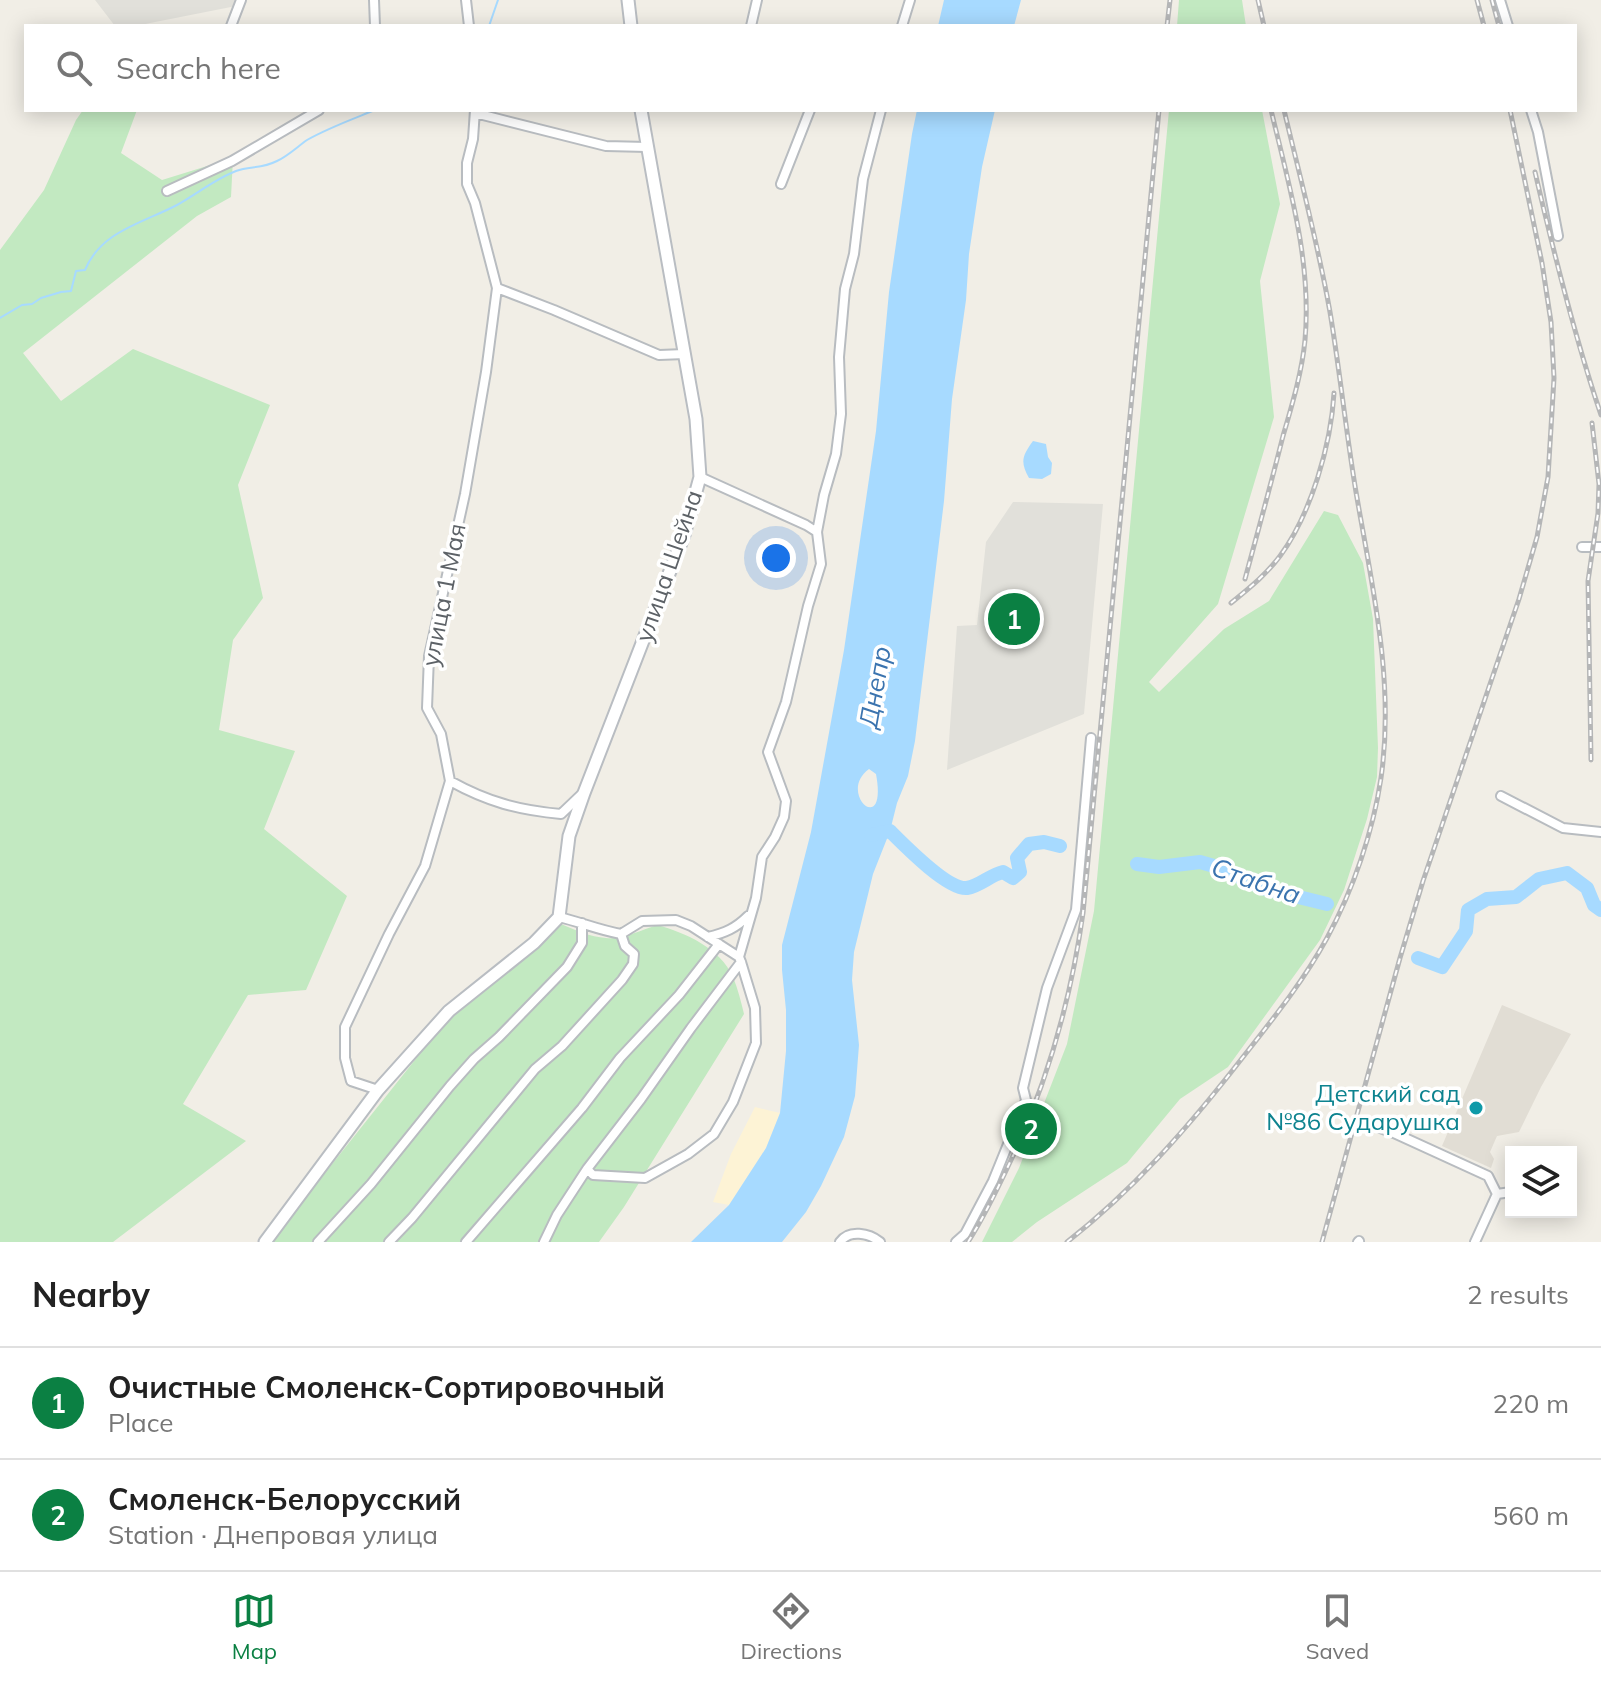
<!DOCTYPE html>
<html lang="en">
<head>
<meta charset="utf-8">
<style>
  body { margin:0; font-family:Mulish,sans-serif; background:#f2f2f2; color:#222 }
  .controls { position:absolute; right:24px; bottom:24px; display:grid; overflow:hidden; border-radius:0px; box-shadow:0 4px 20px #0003 }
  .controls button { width:72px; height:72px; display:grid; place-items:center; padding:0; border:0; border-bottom:2px solid #e0e0e0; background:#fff; color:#222; font:40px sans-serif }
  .you { position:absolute; left:776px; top:558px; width:28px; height:28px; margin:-20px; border:6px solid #fff; border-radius:50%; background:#1a73e8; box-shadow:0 0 0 12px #1a73e833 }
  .badge { display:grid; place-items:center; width:52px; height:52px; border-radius:50%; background:#0b8043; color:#fff; font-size:26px; font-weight:700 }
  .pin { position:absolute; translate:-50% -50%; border:4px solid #fff; box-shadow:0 2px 8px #0006 }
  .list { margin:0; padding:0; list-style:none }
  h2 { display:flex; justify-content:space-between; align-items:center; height:104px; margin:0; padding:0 32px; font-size:34px }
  h2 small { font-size:26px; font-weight:400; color:#767676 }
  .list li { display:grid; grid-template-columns:52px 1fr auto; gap:24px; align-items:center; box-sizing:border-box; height:112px; padding:0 32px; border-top:2px solid #e0e0e0 }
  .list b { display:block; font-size:30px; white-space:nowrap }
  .list p { margin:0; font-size:26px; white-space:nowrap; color:#767676 }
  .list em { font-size:26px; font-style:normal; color:#767676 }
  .icon { flex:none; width:44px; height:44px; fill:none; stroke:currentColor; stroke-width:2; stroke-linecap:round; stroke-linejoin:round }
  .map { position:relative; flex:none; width:1601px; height:1242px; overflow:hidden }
  .search { position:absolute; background:#fff; box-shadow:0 4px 20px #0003; left:24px; right:24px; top:24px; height:88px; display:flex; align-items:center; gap:20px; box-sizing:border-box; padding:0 28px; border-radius:0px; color:#767676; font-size:30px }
  .sheet { height:328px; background:#fff }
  nav { display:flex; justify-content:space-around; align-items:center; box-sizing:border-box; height:112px; border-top:2px solid #e0e0e0; background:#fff; font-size:22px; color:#767676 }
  nav a { display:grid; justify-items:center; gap:4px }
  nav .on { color:#0b8043 }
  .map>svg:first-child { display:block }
</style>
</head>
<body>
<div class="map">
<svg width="1601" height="1242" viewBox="0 0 1601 1242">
  <rect width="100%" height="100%" fill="#f1eee6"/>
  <path fill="#e1e0da" d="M95 0H243L241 5 135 26H115Z
    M1013 502 1103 504 1084 714 947 770 957 626 977 625 986 542Z"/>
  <path fill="#e1ddd4" d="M1502 1005 1571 1034 1541 1087 1519 1132 1497 1136 1490 1152 1494 1159 1491 1168 1442 1146Z"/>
  <path fill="#c2e9c1" d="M1179 0H1242L1246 26H1177Z
    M83 110H137L121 153 162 180 233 158 231 197 197 216 23 353 61 401 133 349 270 405 238 485 263 598 233 640 219 730 295 751 264 829 347 896 306 990 248 995 183 1104 246 1141 113 1242H0V250L44 190 76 120Z
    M1169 110H1262L1280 204 1260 281 1274 417 1218 604 1149 682 1159 692 1224 629 1269 601 1324 511 1338 515 1363 563 1373 619 1378 748 1377 777 1367 819 1344 890 1320 940 1228 1067 1180 1099 1127 1163 1037 1222 1012 1242H982L1019 1168 1067 1044 1094 911Z
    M561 924C575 930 590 937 606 938 622 940 641 930 657 925 686 933 720 948 733 977 738 989 741 1002 744 1014L624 1207 599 1242H270L438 1031 466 1002 536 949Z"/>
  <path fill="#fdf3d5" d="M755 1107 780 1113 766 1148 729 1205 713 1202 731 1154Z"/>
  <path fill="#a7daff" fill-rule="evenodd" d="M944 0H1021L1014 26H938Z
    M917 110H995L982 167 969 254 966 300 952 399 944 501 915 741 908 776 897 803 890 831 873 874 854 952 852 980 859 1045 855 1096 844 1137 821 1186 806 1212 782 1242H691L729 1205 766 1148 780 1113 786 1051V1010L782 970V945L811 832 844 650 876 431 889 292 912 134ZM869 769 876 774C888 839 836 793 869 769Z
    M1033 441 1046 444 1048 457 1052 463 1051 474 1042 479 1029 478C1020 462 1022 456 1033 441Z"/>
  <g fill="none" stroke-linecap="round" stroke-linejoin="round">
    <path stroke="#a7daff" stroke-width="2" d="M489 26 498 0
      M0 318 22 305 32 304 41 298 61 292 71 291 76 271 85 270C101 231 143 223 177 205 197 194 215 179 236 171 250 166 261 169 277 161 288 156 297 147 307 140 328 128 353 119 375 110"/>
    <path stroke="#a7daff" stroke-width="14" d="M871 835 890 831C904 845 948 890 967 888 980 886 990 875 1003 872L1013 878 1020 872 1017 858 1029 844 1044 842 1060 846
      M1137 864 1159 867 1200 862 1221 868 1262 888 1327 904
      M1418 958 1442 967 1466 931 1468 910 1487 899 1516 897 1539 879 1567 873 1587 888 1594 905 1601 910"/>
    <defs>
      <path id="street" d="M374 0 375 26
        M466 0 469 26
        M1500 0 1508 26
        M231 26 241 0
        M751 26 757 0
        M902 26 910 0
        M1531 110 1538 132 1558 236
        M475 113 606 146 647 147
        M781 184 810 110
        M167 191 232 161 319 110
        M497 288 554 310 659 355 685 354
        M700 477 806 525 817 532
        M1582 547H1601
        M450 781C488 802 518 810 561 814L583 793
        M1501 796 1563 828 1601 832
        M559 917C580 922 599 930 621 934L642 921 676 920 691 926 739 957 741 962 755 1008 756 1043 733 1102 714 1134 688 1154 645 1178 593 1175 587 1169 641 1099 691 1028 741 962
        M708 937C725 933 736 928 748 916
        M739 957 756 898 762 857 775 837 784 817 786 801 768 752 786 702 808 606 821 564 817 532 824 495 836 454 841 414 839 357 845 289 854 254 863 179 881 110
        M378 1090 351 1081 345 1058V1027L389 934 425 866 450 781 441 734 427 708 429 656 465 494 486 372 497 288 475 203 467 184V163L473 139 475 110
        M1367 1123 1394 1133 1488 1176 1497 1194
        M1497 1194 1511 1192
        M318 1242 371 1184 450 1086 474 1059 499 1037 567 967 582 943V923
        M389 1242 412 1218 535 1069 562 1046 622 980 633 964 634 954 625 946 621 934
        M466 1242 582 1108 620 1058 679 995 719 944
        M544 1242 557 1215 587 1169
        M840 1242C849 1229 869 1233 880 1242
        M956 1242 965 1234 993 1181 1026 1100 1023 1088 1047 988 1076 910 1091 738
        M1358 1242 1359 1241
        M1475 1242 1497 1194"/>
      <path id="secondary" d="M628 0 631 26
        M265 1242 378 1090 449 1011 534 943 559 917 569 836 584 793 684 535 700 477 696 419 641 110"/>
    </defs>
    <use href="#street" stroke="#b8bcc0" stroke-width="12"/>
    <use href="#secondary" stroke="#b9bdc2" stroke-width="15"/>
    <use href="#street" stroke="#fff" stroke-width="8"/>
    <use href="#secondary" stroke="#fff" stroke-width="11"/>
    <defs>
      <path id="rail" d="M1258 0 1264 26
        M1477 0 1484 26
        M1492 0 1499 26
        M1167 26 1170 0
        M1535 172C1554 254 1574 335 1601 415
        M1245 579C1258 531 1271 484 1283 436 1292 405 1302 372 1305 340 1312 262 1289 185 1271 110
        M1231 603C1248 589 1266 575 1280 556 1311 514 1331 445 1334 393
        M1591 760 1588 581 1598 513 1599 484 1592 423
        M968 1242C984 1217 998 1188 1011 1160 1048 1081 1071 999 1083 913L1159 110
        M1067 1242C1132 1191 1185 1131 1236 1066 1268 1025 1302 984 1327 938 1353 890 1373 832 1381 778 1395 682 1372 586 1356 492 1346 432 1340 372 1330 312 1318 244 1300 177 1284 110
        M1322 1242 1400 958 1423 881 1519 599 1537 537 1548 477 1554 378 1551 322 1542 263 1510 110"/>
    </defs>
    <use href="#rail" stroke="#b5b6b7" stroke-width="5"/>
    <use href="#rail" stroke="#fff" stroke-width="2" stroke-dasharray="6" stroke-linecap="butt"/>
  </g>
  <circle fill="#0f9aa8" stroke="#fff" stroke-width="3" cx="1476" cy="1108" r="8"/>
  <g text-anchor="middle" stroke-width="7" stroke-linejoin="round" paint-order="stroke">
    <g font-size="24" fill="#5d6267" stroke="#fff">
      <text transform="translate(669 566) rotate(-71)" y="8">улица Шейна</text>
      <text transform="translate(444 595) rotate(-79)" y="8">улица 1 Мая</text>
    </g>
    <g font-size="24" fill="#0d838f" stroke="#fff" text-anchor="end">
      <text x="1460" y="1102">Детский сад<tspan x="1460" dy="28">№86 Сударушка</tspan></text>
    </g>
    <g font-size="26" font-style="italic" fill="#3b74af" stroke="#fff">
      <text transform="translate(875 687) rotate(-80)" y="9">Днепр</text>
      <text transform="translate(1256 881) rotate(19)" y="9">Стабна</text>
    </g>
  </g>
</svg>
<div class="controls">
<button><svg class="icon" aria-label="layers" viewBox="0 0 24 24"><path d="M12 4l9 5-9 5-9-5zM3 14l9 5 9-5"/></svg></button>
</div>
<div class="you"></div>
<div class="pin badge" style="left:1014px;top:619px">1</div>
<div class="pin badge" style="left:1031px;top:1129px">2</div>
<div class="search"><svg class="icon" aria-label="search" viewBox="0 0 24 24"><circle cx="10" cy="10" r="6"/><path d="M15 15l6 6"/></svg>Search here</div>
</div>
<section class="sheet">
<h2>Nearby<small>2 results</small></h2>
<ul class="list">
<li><span class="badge">1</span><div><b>Очистные Смоленск-Сортировочный</b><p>Place</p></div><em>220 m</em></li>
<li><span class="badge">2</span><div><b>Смоленск-Белорусский</b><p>Station · Днепровая улица</p></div><em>560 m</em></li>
</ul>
</section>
<nav>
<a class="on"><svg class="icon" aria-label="map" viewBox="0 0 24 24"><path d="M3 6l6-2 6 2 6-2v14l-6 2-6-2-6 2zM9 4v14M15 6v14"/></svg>Map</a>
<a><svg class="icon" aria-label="directions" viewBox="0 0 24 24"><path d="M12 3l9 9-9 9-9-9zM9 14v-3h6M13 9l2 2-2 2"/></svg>Directions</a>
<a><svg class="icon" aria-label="saved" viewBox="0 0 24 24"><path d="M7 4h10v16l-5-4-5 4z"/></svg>Saved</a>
</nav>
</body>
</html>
